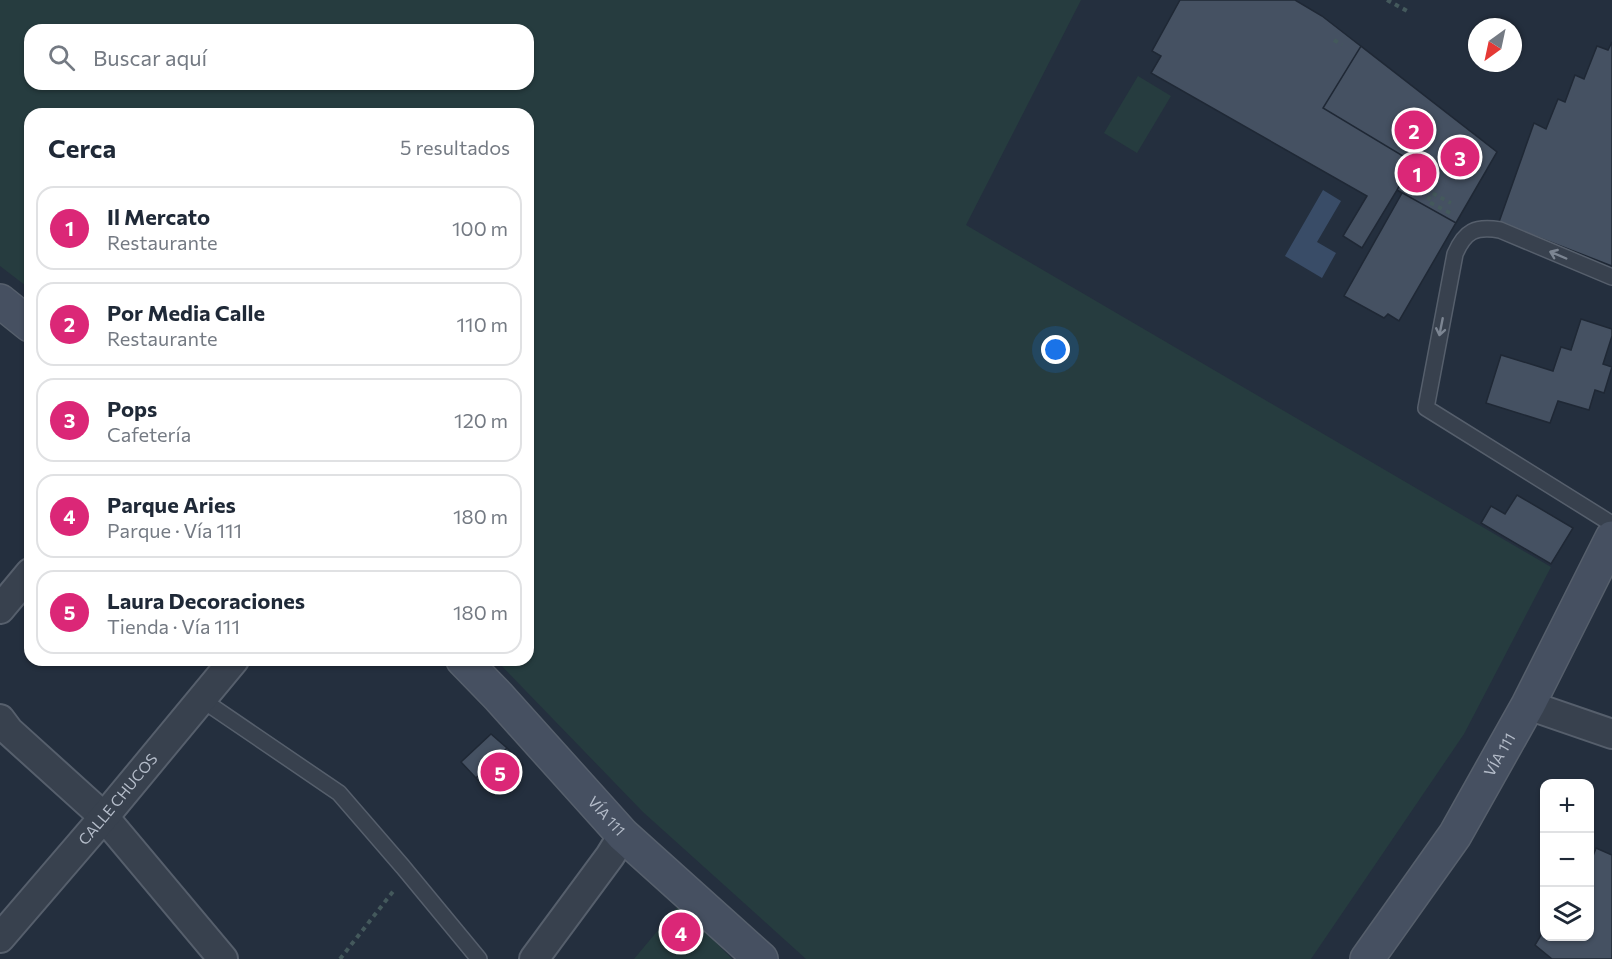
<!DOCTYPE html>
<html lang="es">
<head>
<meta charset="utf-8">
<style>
  body { margin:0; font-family:Commissioner,sans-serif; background:#f6f6f7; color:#1f2937 }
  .controls { position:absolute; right:18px; bottom:18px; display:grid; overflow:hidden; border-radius:12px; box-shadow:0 2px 4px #0004 }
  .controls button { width:54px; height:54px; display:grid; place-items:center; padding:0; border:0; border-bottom:2px solid #e0e1e3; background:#fff; color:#1f2937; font:30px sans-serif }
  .compass { position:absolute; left:1468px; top:18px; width:54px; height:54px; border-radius:50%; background:#fff; box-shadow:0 2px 4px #0004; rotate:213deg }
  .you { position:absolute; left:1056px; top:350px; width:21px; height:21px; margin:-15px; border:4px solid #fff; border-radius:50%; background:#1a73e8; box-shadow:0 0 0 9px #1a73e833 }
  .badge { display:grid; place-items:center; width:39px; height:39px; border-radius:50%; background:#db2777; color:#fff; font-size:20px; font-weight:700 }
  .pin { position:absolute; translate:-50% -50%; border:3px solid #fff; box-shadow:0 2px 6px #0006 }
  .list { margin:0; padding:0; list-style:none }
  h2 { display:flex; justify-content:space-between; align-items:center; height:78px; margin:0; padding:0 24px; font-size:26px }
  h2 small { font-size:20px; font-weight:400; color:#747a83 }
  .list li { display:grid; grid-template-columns:39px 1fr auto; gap:18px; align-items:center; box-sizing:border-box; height:84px; margin:0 12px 12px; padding:0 12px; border:2px solid #e0e1e3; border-radius:18px }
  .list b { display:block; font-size:22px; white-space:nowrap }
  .list p { margin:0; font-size:20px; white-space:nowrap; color:#747a83 }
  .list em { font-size:20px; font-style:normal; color:#747a83 }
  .icon { flex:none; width:33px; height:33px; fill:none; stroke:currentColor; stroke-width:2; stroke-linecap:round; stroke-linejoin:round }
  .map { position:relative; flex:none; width:1612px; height:959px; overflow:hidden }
  .search { position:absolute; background:#fff; box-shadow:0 2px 4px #0004; left:24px; top:24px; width:510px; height:66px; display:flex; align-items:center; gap:15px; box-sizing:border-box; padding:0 21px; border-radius:18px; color:#747a83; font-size:22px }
  .panel { position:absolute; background:#fff; box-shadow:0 2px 4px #0004; left:24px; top:108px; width:510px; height:558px; border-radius:18px }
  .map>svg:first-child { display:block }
</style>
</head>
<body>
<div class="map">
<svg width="1612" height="959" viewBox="0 0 1612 959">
  <rect width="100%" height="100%" fill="#242f3e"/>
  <path fill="#263c3f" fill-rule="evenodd" d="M0 0H1081L966 225 1551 567 1464 734 1311 959H806L643 812 496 660H528V114H30V289L0 266ZM30 30H528V84H30Z
    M1138 76 1171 96 1137 153 1104 133Z
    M679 905 732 959H634Z"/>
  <path fill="#394c67" d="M1323 190 1341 201 1317 242 1336 253 1322 278 1285 256Z"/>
  <path fill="#455162" stroke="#1f2835" stroke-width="1.5" d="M1180 0H1295L1322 16 1497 152 1399 321 1388 314 1384 318 1344 296 1402 193 1397 190 1362 248 1343 236 1367 196 1151 73 1161 56 1152 51Z
    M1612 42V266L1499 222 1534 123 1546 129 1558 99 1565 102 1575 75 1584 79 1597 46 1608 50Z
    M1361 46 1497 152 1456 223 1397 190 1413 162 1323 108Z
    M1581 319 1612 329V336L1603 364 1612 367 1604 393 1595 390 1589 410 1558 401 1550 423 1486 403 1501 355 1553 371 1561 347 1571 350Z
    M1517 495 1573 528 1551 564 1481 523 1491 506 1505 514Z
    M491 734 507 748 476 778 461 762Z
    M507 748 523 765 493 795 476 778Z
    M1596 848 1612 855V959H1552L1535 945 1544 930V936H1590V864Z"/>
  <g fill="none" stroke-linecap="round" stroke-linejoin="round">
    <defs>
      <path id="lane" d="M1612 277 1500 230C1475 226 1465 231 1455 254L1426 408 1612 524
        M201 699 339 793 403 867 479 959"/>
      <g id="street">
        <path d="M0 609 30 573"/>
        <path d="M1528 705 1612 734"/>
        <path d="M0 719 9 731 104 817 223 959"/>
        <path id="s1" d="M0 938 104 817 234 660"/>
        <path d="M534 959 610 856 623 835"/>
      </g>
      <g id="secondary">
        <path d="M0 301 30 325"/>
        <path id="s2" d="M463 660 498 696 623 835 761 959"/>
        <path id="s3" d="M1367 959 1455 835 1528 705 1612 538"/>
      </g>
    </defs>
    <use href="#lane" stroke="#565f6c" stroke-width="18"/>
    <use href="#street" stroke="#565f6c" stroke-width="32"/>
    <use href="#secondary" stroke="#565f6c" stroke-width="36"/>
    <path stroke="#44595c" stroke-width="4" stroke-dasharray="4.5 4.5" stroke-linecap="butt" d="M1387 0 1409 12
      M1334 40 1342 45
      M482 114V113
      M1450 213 1427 201 1432 193 1451 203
      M340 959 395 889"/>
    <use href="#lane" stroke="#38414e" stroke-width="15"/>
    <use href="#street" stroke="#38414e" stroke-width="28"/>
    <use href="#secondary" stroke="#465061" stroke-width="33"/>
  </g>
  <defs><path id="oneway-shaft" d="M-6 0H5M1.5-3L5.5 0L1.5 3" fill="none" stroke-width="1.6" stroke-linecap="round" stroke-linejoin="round" transform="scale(1.5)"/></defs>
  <g stroke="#7c8592">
    <use href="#oneway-shaft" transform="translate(1558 255) rotate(-157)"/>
    <use href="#oneway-shaft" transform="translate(1441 327) rotate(101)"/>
  </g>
  <g text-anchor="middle" stroke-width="4.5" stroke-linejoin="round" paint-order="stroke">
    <g font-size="15" fill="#b4bcc9" stroke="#1d2633">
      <text dy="5" stroke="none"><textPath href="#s3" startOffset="244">VÍA 111</textPath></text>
      <text dy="5" stroke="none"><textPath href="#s1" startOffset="182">CALLE CHUCOS</textPath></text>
      <text dy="5" stroke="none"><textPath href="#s2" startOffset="212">VÍA 111</textPath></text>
    </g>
  </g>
</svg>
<div class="controls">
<button>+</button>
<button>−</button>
<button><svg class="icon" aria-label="layers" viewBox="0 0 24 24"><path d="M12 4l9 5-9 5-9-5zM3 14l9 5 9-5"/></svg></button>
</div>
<svg class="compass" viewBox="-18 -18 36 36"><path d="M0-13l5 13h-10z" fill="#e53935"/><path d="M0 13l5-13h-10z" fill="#747a83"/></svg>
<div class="you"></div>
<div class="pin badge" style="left:1417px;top:173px">1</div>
<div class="pin badge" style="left:1414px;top:130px">2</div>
<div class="pin badge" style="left:1460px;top:157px">3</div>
<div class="pin badge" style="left:681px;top:932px">4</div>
<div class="pin badge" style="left:500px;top:772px">5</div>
<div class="search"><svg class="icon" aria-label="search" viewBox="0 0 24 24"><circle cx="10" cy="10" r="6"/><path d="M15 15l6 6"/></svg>Buscar aquí</div>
<section class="panel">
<h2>Cerca<small>5 resultados</small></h2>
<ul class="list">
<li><span class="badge">1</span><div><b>Il Mercato</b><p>Restaurante</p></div><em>100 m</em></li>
<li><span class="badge">2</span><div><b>Por Media Calle</b><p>Restaurante</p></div><em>110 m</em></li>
<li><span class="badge">3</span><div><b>Pops</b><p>Cafetería</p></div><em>120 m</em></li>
<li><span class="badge">4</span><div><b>Parque Aries</b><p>Parque · Vía 111</p></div><em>180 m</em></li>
<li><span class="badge">5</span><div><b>Laura Decoraciones</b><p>Tienda · Vía 111</p></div><em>180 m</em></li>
</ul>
</section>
</div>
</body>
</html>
